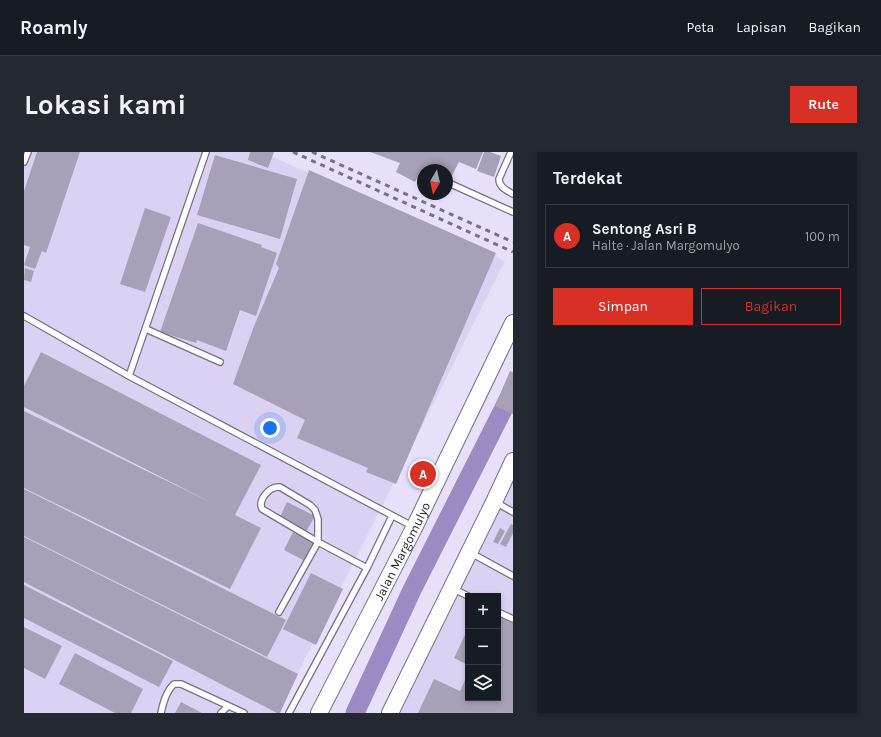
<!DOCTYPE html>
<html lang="id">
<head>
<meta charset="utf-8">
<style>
  body { margin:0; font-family:Karla,sans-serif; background:#242831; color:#f1f3f6 }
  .controls { position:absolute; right:12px; bottom:12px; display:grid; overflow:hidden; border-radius:0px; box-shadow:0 2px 6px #0003 }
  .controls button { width:36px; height:36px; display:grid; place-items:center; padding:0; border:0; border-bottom:1px solid #363941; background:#171b24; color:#f1f3f6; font:20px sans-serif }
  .compass { position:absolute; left:393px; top:12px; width:36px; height:36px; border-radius:50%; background:#171b24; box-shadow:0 2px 6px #0003; rotate:189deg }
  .you { position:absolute; left:246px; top:276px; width:14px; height:14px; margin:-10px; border:3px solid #fff; border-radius:50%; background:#1a73e8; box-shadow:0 0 0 6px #1a73e833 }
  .badge { display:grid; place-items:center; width:26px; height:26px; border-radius:50%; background:#d93025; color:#fff; font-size:13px; font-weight:700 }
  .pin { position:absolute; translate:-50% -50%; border:2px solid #fff; box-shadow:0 1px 4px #0006 }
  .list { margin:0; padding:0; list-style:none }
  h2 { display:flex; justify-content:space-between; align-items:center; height:52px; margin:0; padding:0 16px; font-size:17px }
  h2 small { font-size:13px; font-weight:400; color:#9ea1a6 }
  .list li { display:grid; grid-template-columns:26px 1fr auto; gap:12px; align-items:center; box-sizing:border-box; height:64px; margin:0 8px 8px; padding:0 8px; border:1px solid #363941; border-radius:0px }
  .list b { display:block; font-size:15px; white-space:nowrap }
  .list p { margin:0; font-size:13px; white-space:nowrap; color:#9ea1a6 }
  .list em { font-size:13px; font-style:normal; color:#9ea1a6 }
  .actions { display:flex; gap:8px; padding:12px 16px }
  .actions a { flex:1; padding:9px 0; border:1px solid #d93025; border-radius:0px; text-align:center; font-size:14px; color:#d93025 }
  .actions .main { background:#d93025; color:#fff }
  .icon { flex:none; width:22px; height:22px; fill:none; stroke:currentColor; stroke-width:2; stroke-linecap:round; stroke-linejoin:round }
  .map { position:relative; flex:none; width:489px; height:561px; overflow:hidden; border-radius:0px }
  header { display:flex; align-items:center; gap:24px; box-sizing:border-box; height:56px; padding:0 20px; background:#171b24; border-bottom:1px solid #363941 }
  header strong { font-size:19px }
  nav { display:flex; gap:22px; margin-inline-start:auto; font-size:14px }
  .intro { display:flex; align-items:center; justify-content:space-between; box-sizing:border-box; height:96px; padding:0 24px }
  h1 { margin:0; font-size:28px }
  .button { padding:10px 18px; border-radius:0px; background:#d93025; color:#fff; font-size:14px; font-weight:700 }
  main { display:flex; gap:24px; padding:0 24px }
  aside { flex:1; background:#171b24; border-radius:0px; box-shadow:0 2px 6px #0003 }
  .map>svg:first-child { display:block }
</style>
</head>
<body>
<header>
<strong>Roamly</strong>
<nav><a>Peta</a><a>Lapisan</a><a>Bagikan</a></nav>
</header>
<div class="intro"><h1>Lokasi kami</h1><a class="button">Rute</a></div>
<main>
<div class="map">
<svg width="489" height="561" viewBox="0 0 489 561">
  <rect width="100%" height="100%" fill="#e7e0f9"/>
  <path fill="#dbd2f3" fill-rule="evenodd" d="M0 0H238L481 109 254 561H0Z
    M489 326V561H373ZM444 444H474V546H444Z"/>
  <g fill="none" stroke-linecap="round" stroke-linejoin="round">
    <path stroke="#9c8ac3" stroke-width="19" d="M331 561 388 438 489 238"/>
  </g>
  <path fill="#a7a0b8" d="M13 0H56L22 101 18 99 11 117 0 113 6 95 0 93V39Z
    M226 0H250L244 16 224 8Z
    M346 0H459L452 17 435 10 423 33V18H399V22L396 20 391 30 372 20 376 11Z
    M460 0H466L477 4 470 25 453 19Z
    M191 3 273 27 256 87 173 63Z
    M285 18 472 101 372 332 342 320 344 316 273 286 281 268 209 232 230 174 255 116 252 112Z
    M121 56 147 65 121 140 96 132Z
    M174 71 238 93 237 95 253 101 232 164 216 158 202 199 173 188 172 191 136 180Z
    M1 116 10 119 7 130 0 128Z
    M17 200 237 313 211 363 237 376 206 437 0 336V259L190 352 0 255V234Z
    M486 219 489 220V262L471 254Z
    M0 337 262 468 243 505 0 384Z
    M263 350 291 364 282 380 255 367Z
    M487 372 489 373V381L482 395 476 392Z
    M476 376 481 379 474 392 469 390Z
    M269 380 290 391 281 409 260 398Z
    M0 385 274 522 256 561H253L0 430Z
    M287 421 319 437 292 493 259 477Z
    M0 433 149 509 135 535 0 466Z
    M474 464 489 471V561H394L410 527 436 539 444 522V546H474Z
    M0 475 38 494 21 527 0 516Z
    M442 481 444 482V513L430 506Z
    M51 501 119 537 107 561H91L35 532Z
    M157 550 178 561H151Z"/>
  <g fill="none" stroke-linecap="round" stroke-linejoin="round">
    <defs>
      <path id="service" d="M487 0 475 27C475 35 482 38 489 42
        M0 10 4 0
        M427 32 489 60
        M0 164 105 224 390 375
        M122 177 196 210
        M105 224 182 0
        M471 350 489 360
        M447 401 489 424
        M428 436 444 444
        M255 460 294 390V367L291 358 286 353 256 335C245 334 234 348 238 357L294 390 343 416
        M474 460 489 467
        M137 561C139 551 142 539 150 532H157L220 561
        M197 561 204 554
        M265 561 343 416 368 364"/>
      <g id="secondary">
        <path id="s1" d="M295 561 390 376 489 171"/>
        <path d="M366 561 470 350 489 309"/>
      </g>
    </defs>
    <use href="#service" stroke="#756f85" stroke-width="8"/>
    <use href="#secondary" stroke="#756f85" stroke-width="18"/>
    <use href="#service" stroke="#fff" stroke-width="5.5"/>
    <use href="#secondary" stroke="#fff" stroke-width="16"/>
    <path stroke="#777282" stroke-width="3" stroke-dasharray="5 5" stroke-linecap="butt" d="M269 0 489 100
      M288 0 489 90"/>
  </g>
  <g text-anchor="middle" stroke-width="3.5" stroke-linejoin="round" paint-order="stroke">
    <g font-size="13" fill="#2a2731" stroke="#e7e0f9">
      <text dy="5" stroke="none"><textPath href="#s1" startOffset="182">Jalan Margomulyo</textPath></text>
    </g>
  </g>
</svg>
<div class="controls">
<button>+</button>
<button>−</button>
<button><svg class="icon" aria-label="layers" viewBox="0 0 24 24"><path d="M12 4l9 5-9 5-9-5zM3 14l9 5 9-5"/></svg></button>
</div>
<svg class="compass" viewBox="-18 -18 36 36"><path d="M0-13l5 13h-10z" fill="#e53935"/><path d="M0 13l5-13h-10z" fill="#9ea1a6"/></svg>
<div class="you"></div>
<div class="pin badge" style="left:399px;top:322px">A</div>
</div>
<aside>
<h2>Terdekat<small></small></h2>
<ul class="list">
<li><span class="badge">A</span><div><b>Sentong Asri B</b><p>Halte · Jalan Margomulyo</p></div><em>100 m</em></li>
</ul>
<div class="actions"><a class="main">Simpan</a><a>Bagikan</a></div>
</aside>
</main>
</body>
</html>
